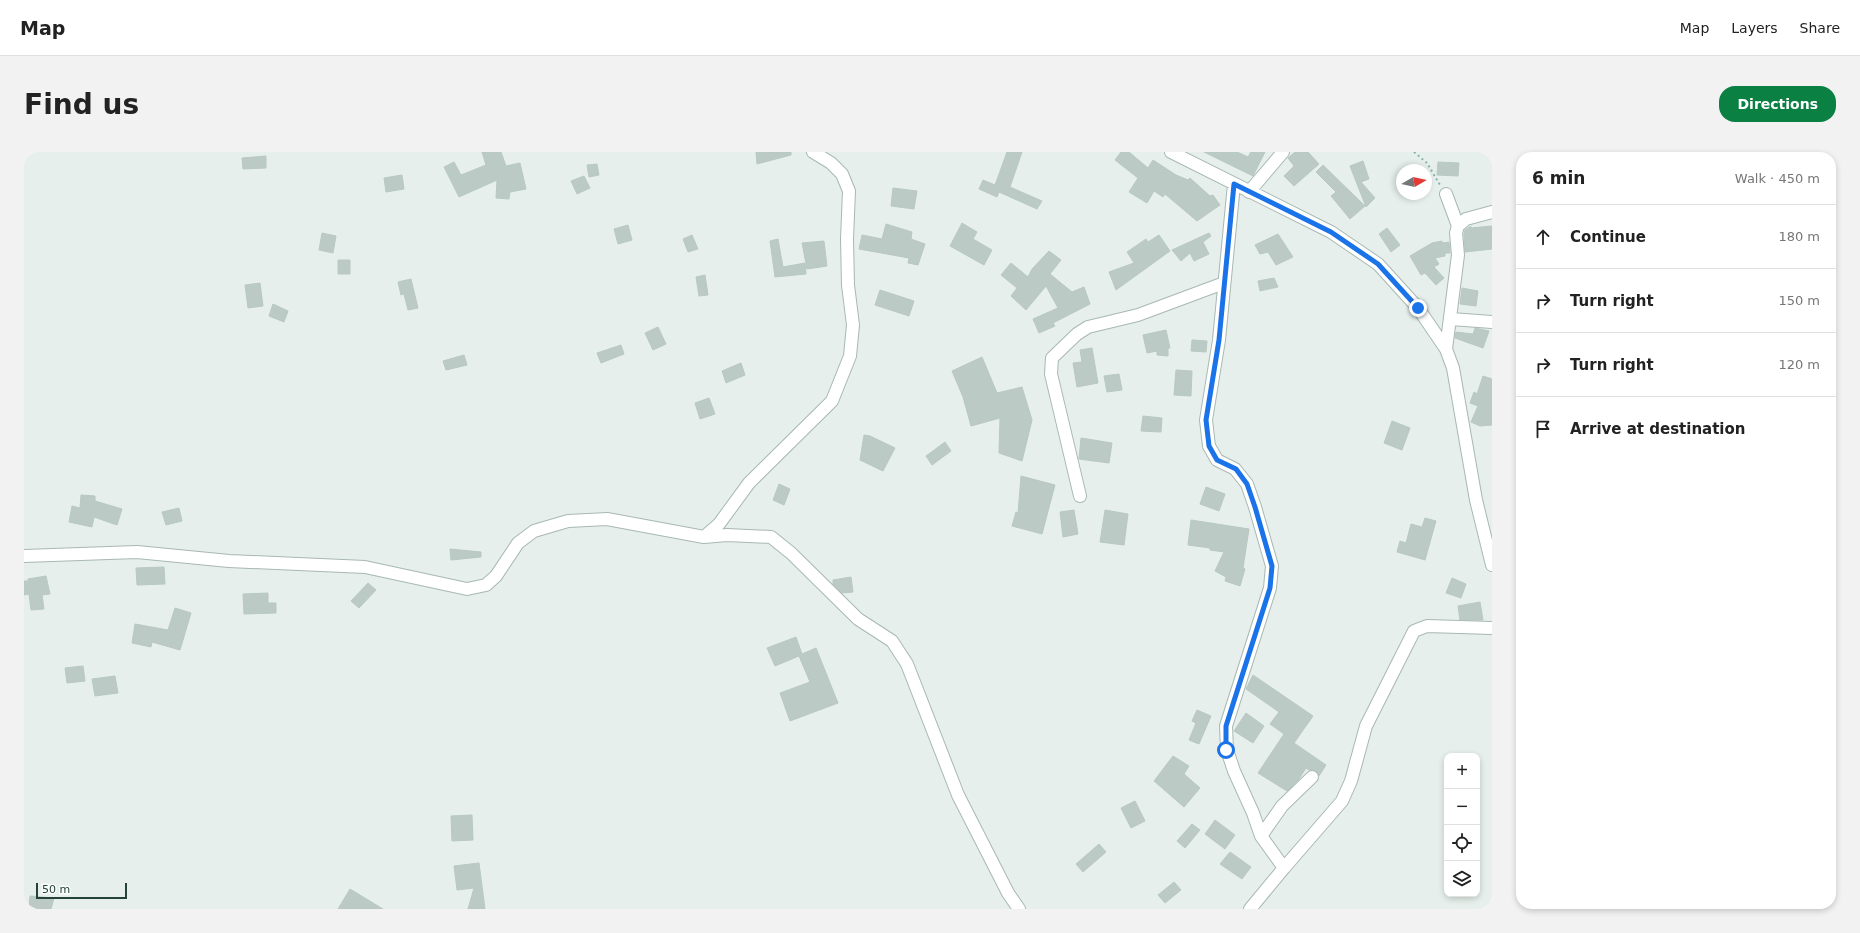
<!DOCTYPE html>
<html lang="en">
<head>
<meta charset="utf-8">
<style>
  body { margin:0; font-family:"DejaVu Sans",sans-serif; background:#f2f2f2; color:#222 }
  .controls { position:absolute; right:12px; bottom:12px; display:grid; overflow:hidden; border-radius:8px; box-shadow:0 2px 6px #0003 }
  .controls button { width:36px; height:36px; display:grid; place-items:center; padding:0; border:0; border-bottom:1px solid #e0e0e0; background:#fff; color:#222; font:20px sans-serif }
  .compass { position:absolute; left:1372px; top:12px; width:36px; height:36px; border-radius:50%; background:#fff; box-shadow:0 2px 6px #0003; rotate:81deg }
  .scale { position:absolute; left:12px; bottom:10px; width:91px; box-sizing:border-box; padding-left:4px; border:2px solid #24423a; border-top:0; font-size:11px; line-height:14px; white-space:nowrap; color:#24423a; -webkit-text-stroke:3px #f7fbf9; paint-order:stroke }
  .stop { position:absolute; width:12px; height:12px; margin:-9px; border:3px solid #1a73e8; border-radius:50%; background:#fff }
  .stop.end { background:#1a73e8; border-color:#fff; box-shadow:0 1px 4px #0008 }
  .list { margin:0; padding:0; list-style:none }
  h2 { display:flex; justify-content:space-between; align-items:center; height:52px; margin:0; padding:0 16px; font-size:17px }
  h2 small { font-size:13px; font-weight:400; color:#767676 }
  .list li { display:grid; grid-template-columns:26px 1fr auto; gap:12px; align-items:center; box-sizing:border-box; height:64px; padding:0 16px; border-top:1px solid #e0e0e0 }
  .list b { display:block; font-size:15px; white-space:nowrap }
  .list em { font-size:13px; font-style:normal; color:#767676 }
  .icon { flex:none; width:22px; height:22px; fill:none; stroke:currentColor; stroke-width:2; stroke-linecap:round; stroke-linejoin:round }
  .map { position:relative; flex:none; width:1468px; height:757px; overflow:hidden; border-radius:16px }
  header { display:flex; align-items:center; gap:24px; box-sizing:border-box; height:56px; padding:0 20px; background:#fff; border-bottom:1px solid #e0e0e0 }
  header strong { font-size:19px }
  nav { display:flex; gap:22px; margin-inline-start:auto; font-size:14px }
  .intro { display:flex; align-items:center; justify-content:space-between; box-sizing:border-box; height:96px; padding:0 24px }
  h1 { margin:0; font-size:28px }
  .button { padding:10px 18px; border-radius:16px; background:#0b8043; color:#fff; font-size:14px; font-weight:700 }
  main { display:flex; gap:24px; padding:0 24px }
  aside { flex:1; background:#fff; border-radius:16px; box-shadow:0 2px 6px #0003 }
  .map>svg:first-child { display:block }
</style>
</head>
<body>
<header>
<strong>Map</strong>
<nav><a>Map</a><a>Layers</a><a>Share</a></nav>
</header>
<div class="intro"><h1>Find us</h1><a class="button">Directions</a></div>
<main>
<div class="map">
<svg width="1468" height="757" viewBox="0 0 1468 757">
  <rect width="100%" height="100%" fill="#e6efeb"/>
  <path fill="#bbcac4" stroke="#b8c9c2" d="M458 0H477L482 14 496 11 502 37 486 40 485 47 472 46 473 28 435 45 420 15 430 10 437 23 462 13Z
    M732 0H767V3L733 12Z
    M983 0H998L986 35 1018 49 1013 57 975 40 973 45 955 37 959 28 971 33Z
    M1097 0H1105L1124 16 1129 8 1152 23 1164 28 1166 26 1186 44 1189 43 1196 53 1173 69 1141 42 1139 45 1130 39 1123 51 1105 40 1114 26 1091 8Z
    M1180 0H1213L1224 5 1227 0H1241L1229 24Z
    M1271 0H1284L1295 12 1270 34 1260 24 1270 14 1264 6Z
    M242 4V16L219 17 218 6Z
    M1339 9 1345 27 1337 30 1351 46 1342 55 1326 14Z
    M1414 10 1435 11 1434 24 1413 23Z
    M573 12 575 23 565 25 563 13Z
    M1299 13 1341 54 1326 67 1307 44 1312 40 1292 20Z
    M378 23 380 37 362 40 360 26Z
    M560 24 566 36 553 42 547 29Z
    M869 36 893 39 890 57 867 54Z
    M938 71 953 80 949 87 968 98 960 113 926 94Z
    M862 72 888 80 887 87 901 92 894 113 884 111 885 106 835 97 838 83 858 87Z
    M604 73 608 88 594 92 590 77Z
    M1447 74V76L1468 74V97L1441 100 1440 82 1441 78Z
    M1363 76 1376 93 1367 100 1355 82Z
    M298 81 312 84 309 101 295 98Z
    M1185 81 1187 84 1179 90 1185 102 1170 109 1166 101 1157 109 1148 98Z
    M1254 82 1269 105 1252 113 1244 100 1236 102 1231 93Z
    M668 83 674 97 664 100 659 87Z
    M1135 83 1146 99 1092 138 1085 120 1110 111 1103 100 1122 87 1124 90Z
    M754 87 759 115 781 111 782 122 751 125 746 89Z
    M800 89 803 114 783 117 778 91Z
    M1418 89V91L1425 90 1426 101H1421V104L1411 106 1415 112 1410 115 1420 126 1412 133 1401 121 1397 123 1386 104 1408 91Z
    M1025 99 1037 108 1026 122 1048 140 1060 135 1066 152 1029 171 1031 174 1015 181 1009 167 1034 156 1022 134 1002 158 987 144 993 136 977 123 987 111 1004 125 1008 117Z
    M314 108H326V122H314Z
    M681 123 684 143 675 144 672 125Z
    M1250 126 1254 135 1236 139 1234 129Z
    M387 127 394 156 384 158 380 142 377 143 374 130Z
    M236 131 239 154 224 156 221 133Z
    M1438 136 1454 139 1452 154 1436 152Z
    M856 138 890 149 885 164 851 153Z
    M249 152 264 159 260 170 245 164Z
    M634 175 642 192 629 198 621 181Z
    M1451 176 1465 179 1459 196 1431 186 1432 180 1449 182Z
    M1142 178 1146 196H1144V204L1133 203V199L1123 201 1119 183Z
    M1168 188 1183 189 1182 200 1167 199Z
    M597 193 600 202 577 211 573 201Z
    M1068 196 1074 231 1053 235 1049 211 1058 210 1056 198Z
    M440 203 443 213 422 218 419 209Z
    M958 205 973 241 998 235 1008 268 998 309 975 301 976 266 947 274 939 245 928 219Z
    M717 211 721 223 702 231 698 219Z
    M1152 218 1168 219 1167 244 1150 243Z
    M1095 222 1098 238 1083 240 1080 224Z
    M1459 224 1468 227V273L1456 274 1447 270 1454 254 1446 251 1450 240 1453 242Z
    M685 246 691 262 676 267 671 251Z
    M1119 264 1138 266 1137 280 1117 279Z
    M1368 269 1386 276 1378 298 1360 291Z
    M840 283 846 284 871 296 859 319 836 308Z
    M1057 286 1088 291 1085 311 1055 307Z
    M921 290 927 299 908 313 902 304Z
    M997 324 1031 333 1018 382 988 374 992 360 994 361Z
    M755 332 766 337 760 353 749 348Z
    M1182 335 1201 342 1195 359 1176 352Z
    M57 343 71 344V349L98 357 93 373 70 365 68 375 45 370 48 354 56 356Z
    M155 356 158 369 142 373 138 360Z
    M1050 358 1054 382 1039 385 1036 360Z
    M1081 358 1104 362 1100 393 1076 390Z
    M1401 366 1412 369 1401 408 1373 400 1376 389 1382 391 1387 372 1398 375Z
    M1167 368 1225 377 1219 416 1221 417 1216 434 1201 429 1202 425 1191 419 1200 400 1186 398V396L1164 393Z
    M426 397 457 400V405L427 408Z
    M140 415 141 432 113 433 112 416Z
    M22 424 26 442 18 443 20 457 7 458 5 442 0 443V429H4V427Z
    M827 425 829 440 818 441 809 432V428Z
    M1428 426 1442 432 1437 446 1422 441Z
    M344 431 352 438 335 456 327 449Z
    M244 441V451H252V461L220 462 219 442Z
    M1456 450 1459 468H1436L1434 454Z
    M151 456 167 461 156 498 128 490 127 495 108 491 111 472 144 478Z
    M772 485 778 502 792 496 814 551 766 569 756 541 786 530 775 504 751 514 743 496Z
    M59 514 61 529 43 531 41 516Z
    M1229 523 1289 564 1270 591 1302 613 1295 624 1290 618H1285L1282 616 1275 627 1263 639 1234 621 1260 582 1246 572 1255 560 1222 537Z
    M91 524 94 541 71 544 68 527Z
    M1173 558 1187 564 1175 592 1165 588 1172 571 1168 569Z
    M1222 561 1240 574 1229 591 1210 579Z
    M1149 604 1165 614 1160 622 1176 636 1160 655 1130 629Z
    M1111 649 1121 669 1107 676 1097 656Z
    M448 663 449 688 428 689 427 664Z
    M1191 668 1211 683 1201 697 1181 682Z
    M1168 672 1176 678 1161 696 1153 689Z
    M1075 692 1082 700 1059 720 1052 712Z
    M1206 700 1227 715 1218 727 1196 712Z
    M455 711 461 757H444L450 736 433 738 430 714Z
    M1150 730 1157 738 1141 751 1134 743Z
    M326 737 359 757H314Z
    M6 744 30 746 27 757H5Z"/>
  <g fill="none" stroke-linecap="round" stroke-linejoin="round">
    <defs>
      <path id="minor" d="M1147 0 1307 80 1354 112 1394 156 1422 197 1429 216 1452 348 1468 413
        M1210 32 1195 188 1182 268 1185 294 1193 308 1211 317 1223 332 1231 355 1248 414 1246 436 1202 574 1203 598 1210 619 1229 661 1237 684 1260 716 1226 757
        M1225 40 1259 0
        M1422 42 1434 74
        M1427 167 1468 170
        M1422 197 1434 103 1432 81 1434 74 1442 67 1468 60
        M1056 344 1027 222 1028 206 1053 182 1064 175 1114 163 1200 131
        M680 385 695 372 725 331 808 249 826 204 829 173 824 133 823 87 825 39 818 22 807 11 789 0
        M0 404 113 400 205 409 341 415 443 437 462 433 472 424 494 391 510 379 544 369 583 367 680 385 703 383 747 385 767 401 834 467 868 489 883 512 934 643 984 741 995 757
        M1237 684 1258 654 1288 625
        M1260 716 1318 649 1327 629 1342 574 1390 479 1403 474 1468 476"/>
    </defs>
    <use href="#minor" stroke="#a8b8b2" stroke-width="14"/>
    <path stroke="#86b3a5" stroke-width="2" stroke-dasharray="2 3" stroke-linecap="butt" d="M1390 0 1403 11 1416 33"/>
    <use href="#minor" stroke="#fff" stroke-width="12"/>
  </g>
  <g fill="none" stroke-linecap="round" stroke-linejoin="round">
    <path stroke="#1a73e8" stroke-width="5" d="M1202 598V574L1246 436 1248 414 1231 355 1223 332 1212 317 1193 308 1185 294 1182 268 1195 188 1210 32 1307 80 1354 112 1394 156"/>
  </g>
</svg>
<div class="controls">
<button>+</button>
<button>−</button>
<button><svg class="icon" aria-label="locate" viewBox="0 0 24 24"><circle cx="12" cy="12" r="6"/><path d="M12 2v4M12 18v4M2 12h4M18 12h4"/></svg></button>
<button><svg class="icon" aria-label="layers" viewBox="0 0 24 24"><path d="M12 4l9 5-9 5-9-5zM3 14l9 5 9-5"/></svg></button>
</div>
<svg class="compass" viewBox="-18 -18 36 36"><path d="M0-13l5 13h-10z" fill="#e53935"/><path d="M0 13l5-13h-10z" fill="#767676"/></svg>
<div class="scale">50 m</div>
<div class="stop" style="left:1202px;top:598px"></div>
<div class="stop end" style="left:1394px;top:156px"></div>
</div>
<aside>
<h2>6 min<small>Walk · 450 m</small></h2>
<ul class="list">
<li><svg class="icon" aria-label="ahead" viewBox="0 0 24 24"><path d="M12 20V5M6 11l6-6 6 6"/></svg><div><b>Continue</b></div><em>180 m</em></li>
<li><svg class="icon" aria-label="right" viewBox="0 0 24 24"><path d="M7 20v-9h11M14 6l5 5-5 5"/></svg><div><b>Turn right</b></div><em>150 m</em></li>
<li><svg class="icon" aria-label="right" viewBox="0 0 24 24"><path d="M7 20v-9h11M14 6l5 5-5 5"/></svg><div><b>Turn right</b></div><em>120 m</em></li>
<li><svg class="icon" aria-label="arrive" viewBox="0 0 24 24"><path d="M6 21V4h12l-3 4 3 4H6"/></svg><div><b>Arrive at destination</b></div></li>
</ul>
</aside>
</main>
</body>
</html>
